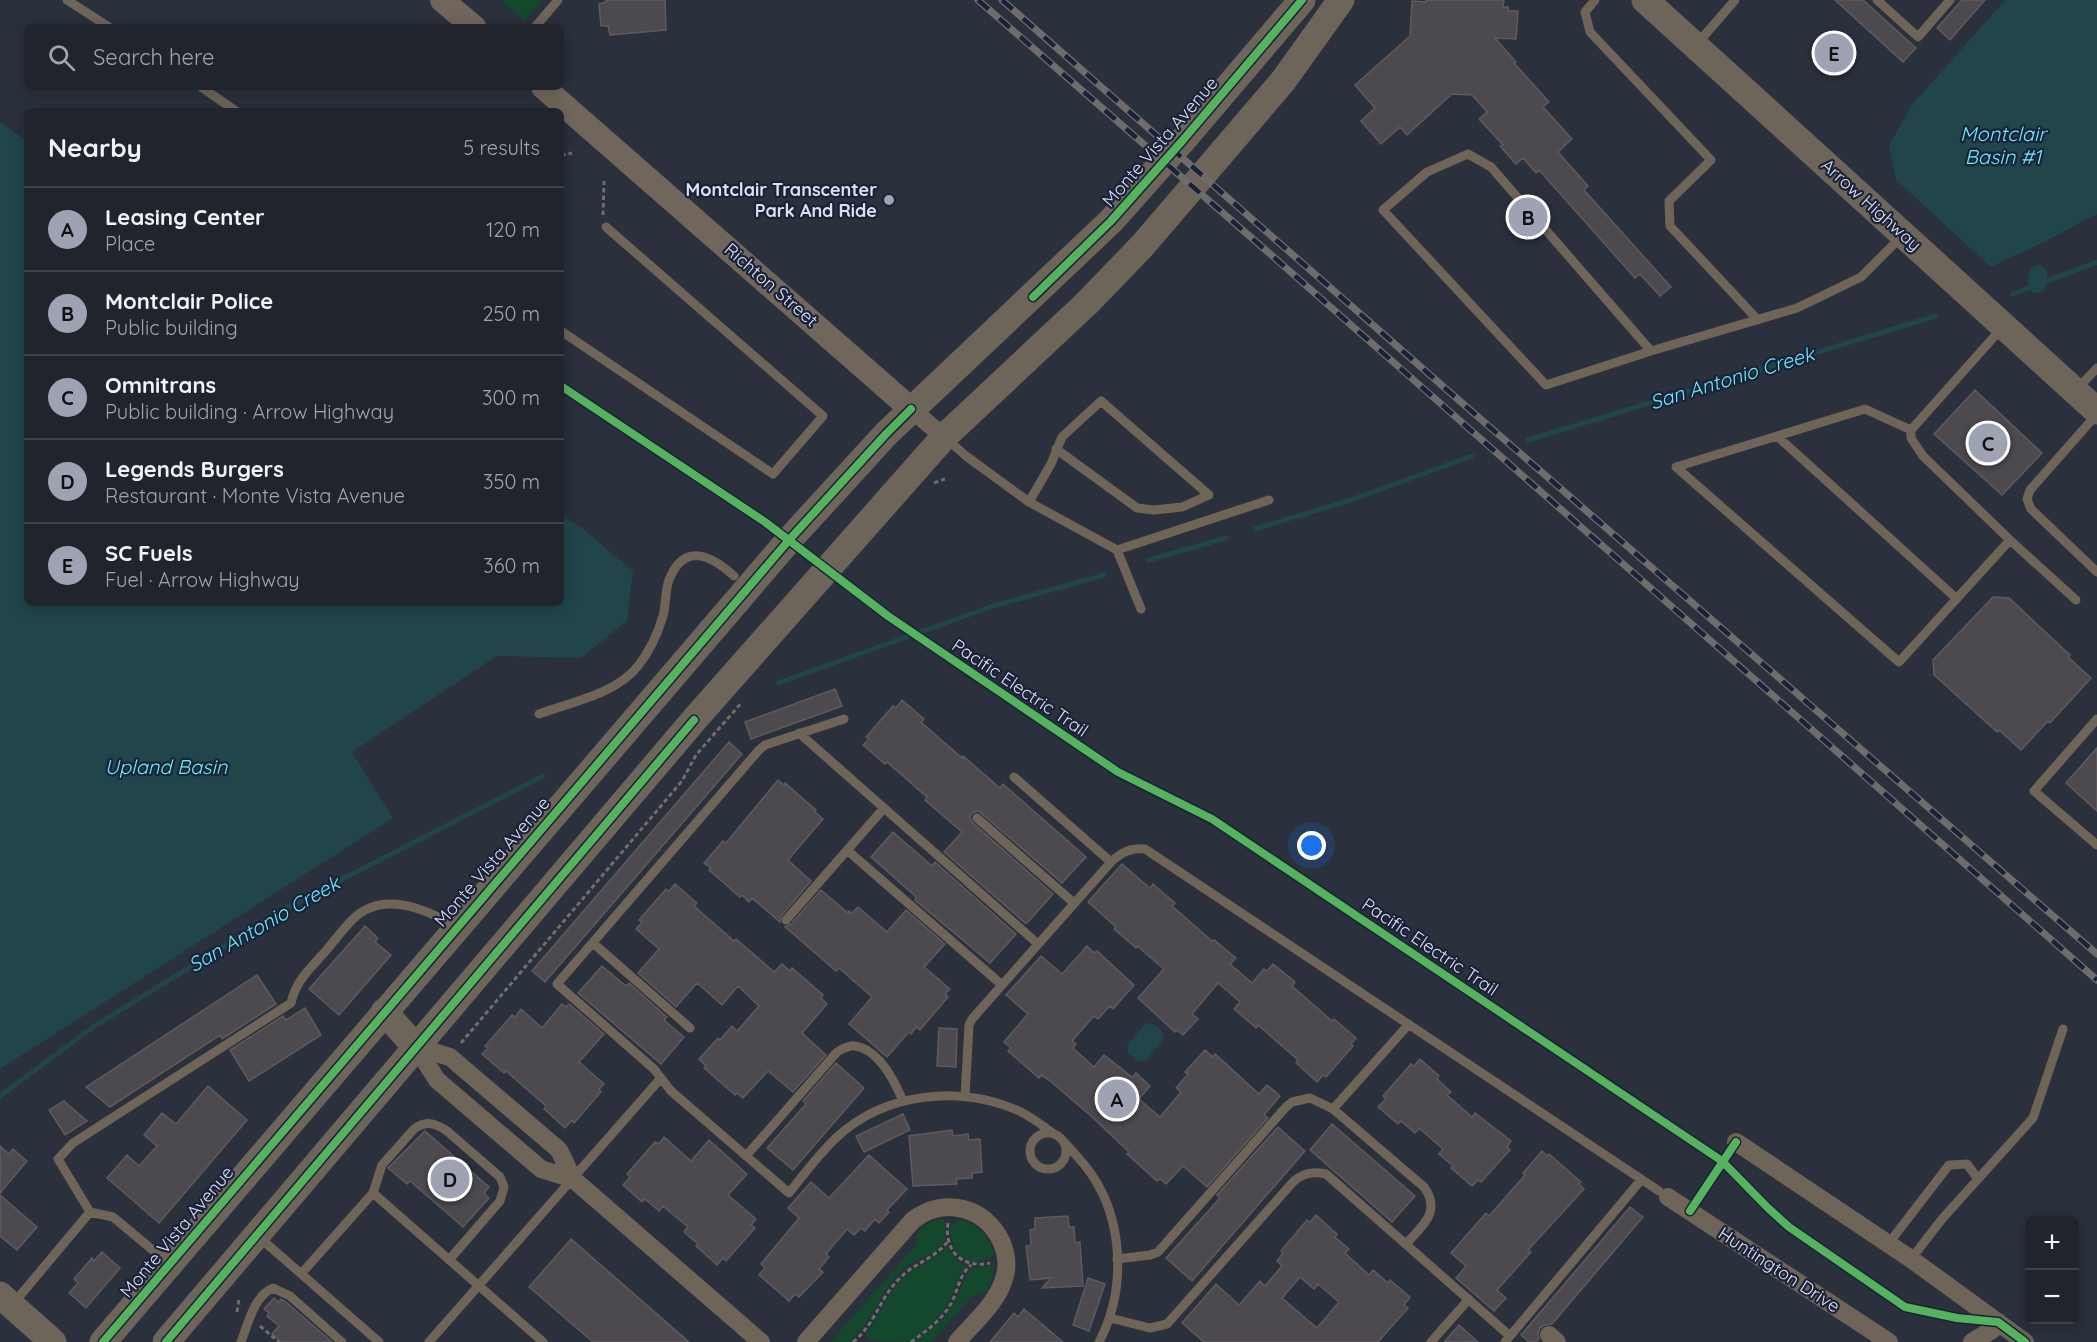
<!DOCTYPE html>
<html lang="en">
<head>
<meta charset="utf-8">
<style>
  body { margin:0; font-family:Quicksand,sans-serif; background:#282c35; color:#f1f3f6 }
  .controls { position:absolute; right:18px; bottom:18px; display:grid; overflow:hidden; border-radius:9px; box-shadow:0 3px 15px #0003 }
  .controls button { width:54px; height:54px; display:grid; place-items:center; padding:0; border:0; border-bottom:2px solid #3d4149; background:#20242d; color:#f1f3f6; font:30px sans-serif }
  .you { position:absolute; left:1312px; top:846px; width:21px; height:21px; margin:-15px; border:4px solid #fff; border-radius:50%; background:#1a73e8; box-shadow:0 0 0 9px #1a73e833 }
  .badge { display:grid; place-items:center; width:39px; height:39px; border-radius:50%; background:#9da3b2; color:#111; font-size:20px; font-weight:700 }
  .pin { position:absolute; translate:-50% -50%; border:3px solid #fff; box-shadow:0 2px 6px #0006 }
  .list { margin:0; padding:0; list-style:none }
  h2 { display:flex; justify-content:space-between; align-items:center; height:78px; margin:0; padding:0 24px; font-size:26px }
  h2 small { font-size:20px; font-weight:400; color:#a2a4aa }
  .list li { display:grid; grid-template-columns:39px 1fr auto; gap:18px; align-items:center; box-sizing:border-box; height:84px; padding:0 24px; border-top:2px solid #3d4149 }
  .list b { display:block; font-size:22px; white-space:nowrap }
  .list p { margin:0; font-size:20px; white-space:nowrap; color:#a2a4aa }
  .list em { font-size:20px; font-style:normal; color:#a2a4aa }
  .icon { flex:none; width:33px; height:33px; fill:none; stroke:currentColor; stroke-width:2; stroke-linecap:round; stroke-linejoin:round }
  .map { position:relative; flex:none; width:2097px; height:1342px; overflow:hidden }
  .search { position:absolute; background:#20242d; box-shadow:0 3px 15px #0003; left:24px; top:24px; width:540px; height:66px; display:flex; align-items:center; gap:15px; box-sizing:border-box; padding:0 21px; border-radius:9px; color:#a2a4aa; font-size:22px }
  .panel { position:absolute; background:#20242d; box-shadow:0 3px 15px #0003; left:24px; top:108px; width:540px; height:498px; border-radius:9px }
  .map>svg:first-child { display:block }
</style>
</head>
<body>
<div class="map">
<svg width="2097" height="1342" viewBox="0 0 2097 1342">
  <rect width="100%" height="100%" fill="#2a303c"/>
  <path fill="#14482c" d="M501 0H543L525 21Z
    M943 1219 945 1221C945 1228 946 1239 943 1244 938 1254 921 1257 912 1263 904 1268 897 1275 892 1282 875 1303 871 1323 849 1342H831L917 1244C916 1227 927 1222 943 1219Z
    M957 1220C976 1221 988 1236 994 1253 991 1259 986 1261 978 1262 959 1263 950 1245 950 1229Z
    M947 1247 956 1260 966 1266C958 1275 956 1284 952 1295 945 1311 924 1335 908 1342 899 1342 876 1341 867 1339V1332C880 1314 888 1292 904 1277 917 1265 935 1260 947 1247Z
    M992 1265 994 1267 990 1284 985 1292 971 1297 931 1342H915L944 1319 957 1297 968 1272 972 1268Z"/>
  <path fill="#20454b" d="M2005 0H2097V214L2042 243 1991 267 1896 180 1889 146 1911 106Z
    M0 122 27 141V603H561V514L583 529 633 571 627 621 581 658 497 656 352 752 393 818 0 1069Z
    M1146 1023C1156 1023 1164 1030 1164 1039L1145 1061H1138L1128 1053 1127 1045Z"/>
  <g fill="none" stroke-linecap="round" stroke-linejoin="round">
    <path stroke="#20454b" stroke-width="5" d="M2013 294 2097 262
      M1528 440 1936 316
      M1255 529 1351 500 1472 456
      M1149 560 1226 538
      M778 683 993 606 1104 575
      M0 1096 93 1027 286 908 543 776"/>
    <path stroke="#20454b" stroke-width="18" d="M2037 284 2038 274"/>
  </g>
  <path fill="#4c4a4e" stroke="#5e5a5e" stroke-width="1.5" fill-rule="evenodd" d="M606 0H665L666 30 610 35 608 26H601L599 4 606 2Z
    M1426 0H1504L1503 7H1508V11H1518L1516 39 1495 38 1516 62 1514 63 1549 102 1543 107 1572 139 1558 152 1588 186 1584 190 1671 287 1660 296 1640 274 1635 278 1539 170 1536 173 1523 158 1516 164 1500 146 1503 145 1479 119 1487 112 1472 95 1452 94 1407 135 1400 127 1381 144 1361 121 1375 108 1355 85 1410 36 1412 1 1426 2Z
    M1835 0H1863L1916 48 1903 62Z
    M1962 0H1985L1950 40 1937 28Z
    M1975 390 2042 453 2002 495 1934 434Z
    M1993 597 2009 598 2070 655 2068 657 2091 678 2050 723 2048 721 2021 750 1999 730 1997 732 1934 675 1933 660Z
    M835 689 842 706 751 739 745 722Z
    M902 700 924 719 921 722 962 758 963 756 1000 788 1003 784 1086 857 1062 883 981 813 978 811 972 813 970 817 973 823 1053 894 1027 923H1025L944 852 962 832 925 800 927 797 887 762 885 764 863 745 869 739 866 737 893 706 896 708Z
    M729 742 742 754 545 982 532 971Z
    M2097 748V811L2066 783Z
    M778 780 784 785 785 783 816 810 815 812 823 819 788 860 811 881 781 916 780 922 752 898 749 902 742 895 740 897 709 870 711 868 704 863 723 841 726 843Z
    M893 832 932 866 935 862 1016 934 990 963 915 900 916 898 915 896 871 857Z
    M1122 864 1150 888 1153 884 1175 903 1172 906 1212 941 1214 940 1236 958 1230 964 1252 983 1264 969 1267 971 1273 964 1295 982 1292 986 1332 1021 1334 1019 1356 1038 1351 1044 1353 1046 1326 1077 1323 1075 1317 1082 1296 1063 1298 1060 1258 1025 1256 1028 1234 1009 1240 1002 1218 983 1192 1014 1198 1019 1183 1035 1177 1030 1175 1032 1138 998 1164 969 1137 946 1136 948 1114 929 1116 927 1088 902Z
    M675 884 697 903 694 906 734 941 736 939 774 972 782 964 790 971 792 968 823 995 821 998 827 1004 802 1033 826 1055 793 1092 768 1071 743 1098 737 1093 735 1095 704 1068 706 1066 699 1059 718 1038 720 1040 732 1026 737 1031 759 1006 738 986 722 1005 697 983 676 1007 638 973 659 949 636 929 642 922 639 920 666 889 669 891Z
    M821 890 848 913 849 911 852 913 858 907 887 932 906 910 945 944 924 967 950 989 945 994 948 997 920 1030 916 1027 911 1034 909 1032 887 1057 849 1024 872 997 839 968 836 971 785 927 791 924Z
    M365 926 378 938 375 942 391 955 339 1015 309 989Z
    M1087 946 1094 953 1097 951 1134 985 1113 1009 1110 1006 1098 1019 1094 1016 1072 1041 1076 1044 1073 1048 1094 1067 1104 1055 1132 1077 1136 1073 1150 1086 1139 1099 1160 1117 1181 1092 1176 1088 1188 1074 1185 1072 1205 1050 1213 1057 1215 1054 1259 1094 1267 1085 1280 1096 1264 1115 1268 1118 1207 1187 1183 1166 1166 1184 1160 1179 1157 1181 1127 1154 1129 1152 1091 1116 1049 1080 1041 1075 1039 1078 1008 1051 1011 1048 1004 1042 1028 1014 1006 995 1041 956 1062 974Z
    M602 966 626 986 629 983 667 1017 664 1020 684 1037 661 1064 578 993Z
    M257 975 276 1004 222 1039 220 1035 110 1107 86 1087Z
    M562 1004 566 1007 569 1004 604 1034 579 1062 604 1084 599 1089 601 1092 574 1123 572 1120 565 1128 544 1109 546 1106 506 1071 504 1073 482 1054 488 1048 485 1046 512 1015 515 1017 521 1009 542 1028Z
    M305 1008 321 1035 249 1081 230 1050 283 1016 286 1020Z
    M939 1028 957 1029 956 1067 937 1066Z
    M1420 1059 1439 1076 1437 1079 1451 1092 1447 1095 1472 1117 1475 1113 1511 1141 1507 1147 1510 1150 1481 1182 1478 1180 1472 1186 1451 1168 1453 1166 1439 1154 1443 1149 1419 1128 1415 1133 1401 1121 1398 1124 1378 1107 1386 1099 1383 1096 1411 1064 1414 1066Z
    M836 1063 864 1088 793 1170 767 1148 806 1104 803 1101Z
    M208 1086 247 1120 159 1223 107 1178 127 1155 139 1166 157 1146 144 1135 162 1113 176 1124Z
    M64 1101 87 1121 65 1135 49 1110Z
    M903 1114 910 1130 864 1152 856 1136Z
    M1332 1124 1415 1196 1392 1222 1310 1150Z
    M1278 1127 1305 1151 1192 1281 1166 1258 1220 1198 1217 1195Z
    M952 1130 953 1136 968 1134 969 1140 980 1139 982 1172 972 1173V1178L956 1179 957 1184 913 1186 909 1136Z
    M425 1131 489 1187 484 1193 489 1198 463 1227 410 1181 407 1184 388 1168Z
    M664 1137 691 1161 709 1140 747 1174 728 1195 756 1219 751 1225 755 1228 726 1261 723 1258 717 1265 696 1246 698 1244 684 1232 688 1227 663 1206 659 1211 645 1199 642 1202 623 1185 630 1177 627 1174 655 1142 659 1144Z
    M0 1146 9 1154 13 1149 27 1161 0 1193Z
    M1542 1151 1547 1156 1549 1154 1581 1182 1579 1184 1584 1189 1528 1250 1531 1252 1497 1290 1506 1298 1494 1311 1456 1278 1466 1266 1451 1253 1486 1213 1489 1216 1525 1175 1523 1173Z
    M869 1155 907 1189 887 1210 889 1212 879 1223 875 1219 865 1231 861 1228 854 1235 847 1229 826 1254 829 1257 819 1269 823 1272 799 1297 795 1294 789 1301 759 1275 765 1268 761 1264 799 1218 788 1208 811 1182 829 1198Z
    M0 1195 37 1227 17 1250 0 1236Z
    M1630 1207 1643 1217 1552 1324 1545 1325 1540 1328 1538 1333 1539 1339 1536 1342H1529L1521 1335Z
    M1316 1215 1337 1234 1335 1237 1349 1249 1345 1253 1369 1275 1373 1270 1388 1283 1390 1280 1410 1297 1404 1305 1408 1308 1378 1342H1204L1182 1323 1216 1284 1239 1305 1260 1281 1265 1286 1282 1266 1277 1261 1283 1253 1281 1251 1307 1220 1310 1222ZM1300 1277 1314 1289 1318 1284 1339 1302 1317 1328 1282 1298Z
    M1068 1216 1069 1227H1074L1075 1243 1080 1242 1083 1286 1042 1288 1051 1278 1030 1280 1026 1246 1031 1245 1030 1230 1035 1229V1218Z
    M571 1239 689 1342H593L529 1287Z
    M102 1252 120 1268 86 1308 69 1293 78 1283 74 1279 92 1258 94 1261Z
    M1088 1278 1105 1284 1089 1331 1073 1325Z
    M274 1298 279 1302 281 1299 286 1302 332 1342H281L272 1334 279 1326 267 1316 269 1313 264 1309Z
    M1024 1309 1063 1342H990L1014 1313 1018 1317Z
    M1459 1325 1478 1342H1444Z"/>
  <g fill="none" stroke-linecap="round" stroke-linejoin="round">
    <path stroke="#716d69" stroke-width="3" stroke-dasharray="4.5 3" stroke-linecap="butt" d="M561 155 572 153
      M603 215 604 181
      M934 483 945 479
      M461 1043 682 781 696 755 742 702
      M948 1223C944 1251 962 1269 990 1263
      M237 1312 239 1299
      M260 1326 279 1342
      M853 1342C875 1325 880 1297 900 1278 914 1263 936 1258 948 1241
      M911 1342C925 1332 939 1322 949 1307 958 1293 958 1276 971 1265"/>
    <path stroke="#6e6458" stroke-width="9" d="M67 0 109 27
      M1595 0 1585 12 1590 32 1711 160 1669 201 1670 226 1758 320
      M1877 0 1918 37 1950 0
      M535 27 558 0
      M1697 44 1735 0
      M201 87 236 111
      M2001 329 1911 430V438L1923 456 2010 540 2076 600
      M561 331 773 474 823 416 606 227
      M1651 351 1491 167 1468 154 1427 172 1383 210 1546 385 1651 351 1797 308 1861 277 1902 236
      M2076 390 2097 368
      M2097 414 2030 490 2027 499 2031 509 2097 572
      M1911 430 1865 409 1676 467 1899 662 2010 540
      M1777 436 1957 599
      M947 439 966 456 1029 502 1117 550 1141 609
      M1029 502 1051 464 1062 437 1101 401 1209 495 1182 507 1154 510 1137 508 1056 449
      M1117 550 1269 500
      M539 714C571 702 616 694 638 666 649 652 658 633 663 616 666 605 665 591 669 580 684 542 711 555 734 576
      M844 719 765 745 759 750 557 984 654 1069 671 1091 789 1193C804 1174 819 1154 837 1137 886 1092 960 1085 1019 1111 1032 1117 1043 1126 1054 1134
      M2097 719 2034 791 2097 845
      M799 733 1038 944
      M1014 777 1111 862
      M977 818 1074 903
      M847 850 1002 985
      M786 920 884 808
      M593 943 690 1028
      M965 1096 969 1025 972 1019 1111 862C1122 852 1130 848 1145 849L1659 1191
      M1333 1109 1409 1024
      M1030 1151a18 18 0 1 1 36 0a18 18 0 1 1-36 0Z
      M1065 1143C1074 1153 1084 1163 1092 1175 1124 1223 1126 1291 1099 1342
      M746 1156 837 1052C842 1049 849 1045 855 1046 879 1049 895 1082 903 1101
      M373 1193 543 1342
      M259 1237 379 1342
      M1889 1243 1949 1165 1967 1164 1978 1179
      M1117 1259 1150 1255 1158 1252 1286 1107 1292 1102 1310 1098 1333 1109 1424 1187C1442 1212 1422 1226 1406 1244
      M1911 1259 1942 1219 2033 1118 2063 1029
      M167 1262 113 1217 90 1212 58 1159 73 1143 291 1003C296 981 308 971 323 954 333 943 342 930 353 919 383 890 424 909 455 925
      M301 1274 373 1193 382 1165 414 1129C426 1120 435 1123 447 1131L500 1177 504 1187 500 1201 449 1260
      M13 1304 90 1212
      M1110 1318 1150 1328 1167 1324 1294 1181C1304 1173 1313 1171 1326 1174L1510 1336
      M241 1342C248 1324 254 1296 273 1288L290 1296 342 1342
      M429 1342 661 1078
      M1431 1342 1469 1299
      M1505 1342 1641 1180"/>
    <path stroke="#6e6458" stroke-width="18" d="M911 409 944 437
      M416 1047 437 1080 541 1169 573 1179 761 1342
      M416 1047 450 1057 464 1069 559 1150 573 1179
      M1736 1142 1911 1259 2025 1342
      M1668 1197 1889 1342
      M1549 1335 1557 1342
      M806 1342 913 1220C945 1196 986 1207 1002 1243 1006 1253 1008 1264 1005 1275 999 1302 974 1322 957 1342
      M1972 1342 1992 1330 1998 1322"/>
    <path stroke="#70665b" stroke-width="24" d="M442 0 474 27
      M543 87 911 409"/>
    <path stroke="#6d645a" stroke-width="27" d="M1645 0 2097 411
      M384 1012 416 1047
      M0 1295 53 1342
      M103 1342 789 540 886 434 1111 221 1183 140 1302 0
      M166 1342 694 720 944 437 1087 303 1143 245 1283 81 1341 0"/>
    <defs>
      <path id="rail" d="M978 0 1269 253 2097 980
        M1002 0 1454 396 2097 954"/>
    </defs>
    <use href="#rail" stroke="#6f6c6c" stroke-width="7"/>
    <use href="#rail" stroke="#1a2239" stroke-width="4.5" stroke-dasharray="14" stroke-linecap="butt"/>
    <defs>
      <path id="cycleway" d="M1033 297 1111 221 1183 140 1302 0
        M561 386 765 522 888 616 1118 772 1212 819 1722 1161 1768 1208 1789 1227 1905 1307 1957 1318 1998 1322 2025 1342
        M1690 1211 1736 1142
        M103 1342 789 540 886 434 911 409
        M166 1342 694 720"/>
    </defs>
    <use href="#cycleway" stroke="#1a2239" stroke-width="11"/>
    <use href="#cycleway" stroke="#56b35d" stroke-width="8"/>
  </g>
  <circle fill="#9da3b2" stroke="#1a2239" stroke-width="2" cx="889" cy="200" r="6"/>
  <g text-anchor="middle" stroke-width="4.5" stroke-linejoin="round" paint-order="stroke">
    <g font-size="18" fill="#dbe1f1" stroke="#1a2239">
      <text transform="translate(1160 142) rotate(-49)" y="6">Monte Vista Avenue</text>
      <text transform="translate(1871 205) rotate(42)" y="6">Arrow Highway</text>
      <text transform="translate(771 285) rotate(41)" y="6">Richton Street</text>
      <text transform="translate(1020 688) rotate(34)" y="6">Pacific Electric Trail</text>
      <text transform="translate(492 862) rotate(-49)" y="6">Monte Vista Avenue</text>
      <text transform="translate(1430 947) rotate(34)" y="6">Pacific Electric Trail</text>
      <text transform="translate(177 1232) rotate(-50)" y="6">Monte Vista Avenue</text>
      <text transform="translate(1779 1270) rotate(33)" y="6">Huntington Drive</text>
    </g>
    <g font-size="18" font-weight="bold" fill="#dbe1f1" stroke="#1a2239" text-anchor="end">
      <text x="877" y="196">Montclair Transcenter<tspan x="877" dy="21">Park And Ride</tspan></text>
    </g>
    <g font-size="20" font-style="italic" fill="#6aecf9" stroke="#1a2239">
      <text x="2003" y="141">Montclair<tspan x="2003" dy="23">Basin #1</tspan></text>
      <text transform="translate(1732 378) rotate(-17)" y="7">San Antonio Creek</text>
      <text x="166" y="774">Upland Basin</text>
      <text transform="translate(264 924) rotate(-30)" y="7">San Antonio Creek</text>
    </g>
  </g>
</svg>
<div class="controls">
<button>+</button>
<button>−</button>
</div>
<div class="you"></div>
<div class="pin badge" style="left:1117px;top:1099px">A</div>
<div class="pin badge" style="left:1528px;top:217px">B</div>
<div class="pin badge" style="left:1988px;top:443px">C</div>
<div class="pin badge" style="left:450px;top:1179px">D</div>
<div class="pin badge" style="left:1834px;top:53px">E</div>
<div class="search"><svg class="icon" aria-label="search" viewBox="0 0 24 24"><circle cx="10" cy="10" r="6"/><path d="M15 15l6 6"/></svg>Search here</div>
<section class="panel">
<h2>Nearby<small>5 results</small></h2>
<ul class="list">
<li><span class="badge">A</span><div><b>Leasing Center</b><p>Place</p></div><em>120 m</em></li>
<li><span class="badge">B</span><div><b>Montclair Police</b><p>Public building</p></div><em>250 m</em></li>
<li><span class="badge">C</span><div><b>Omnitrans</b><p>Public building · Arrow Highway</p></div><em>300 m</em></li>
<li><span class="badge">D</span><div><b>Legends Burgers</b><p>Restaurant · Monte Vista Avenue</p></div><em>350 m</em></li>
<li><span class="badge">E</span><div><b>SC Fuels</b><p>Fuel · Arrow Highway</p></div><em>360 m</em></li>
</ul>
</section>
</div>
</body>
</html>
